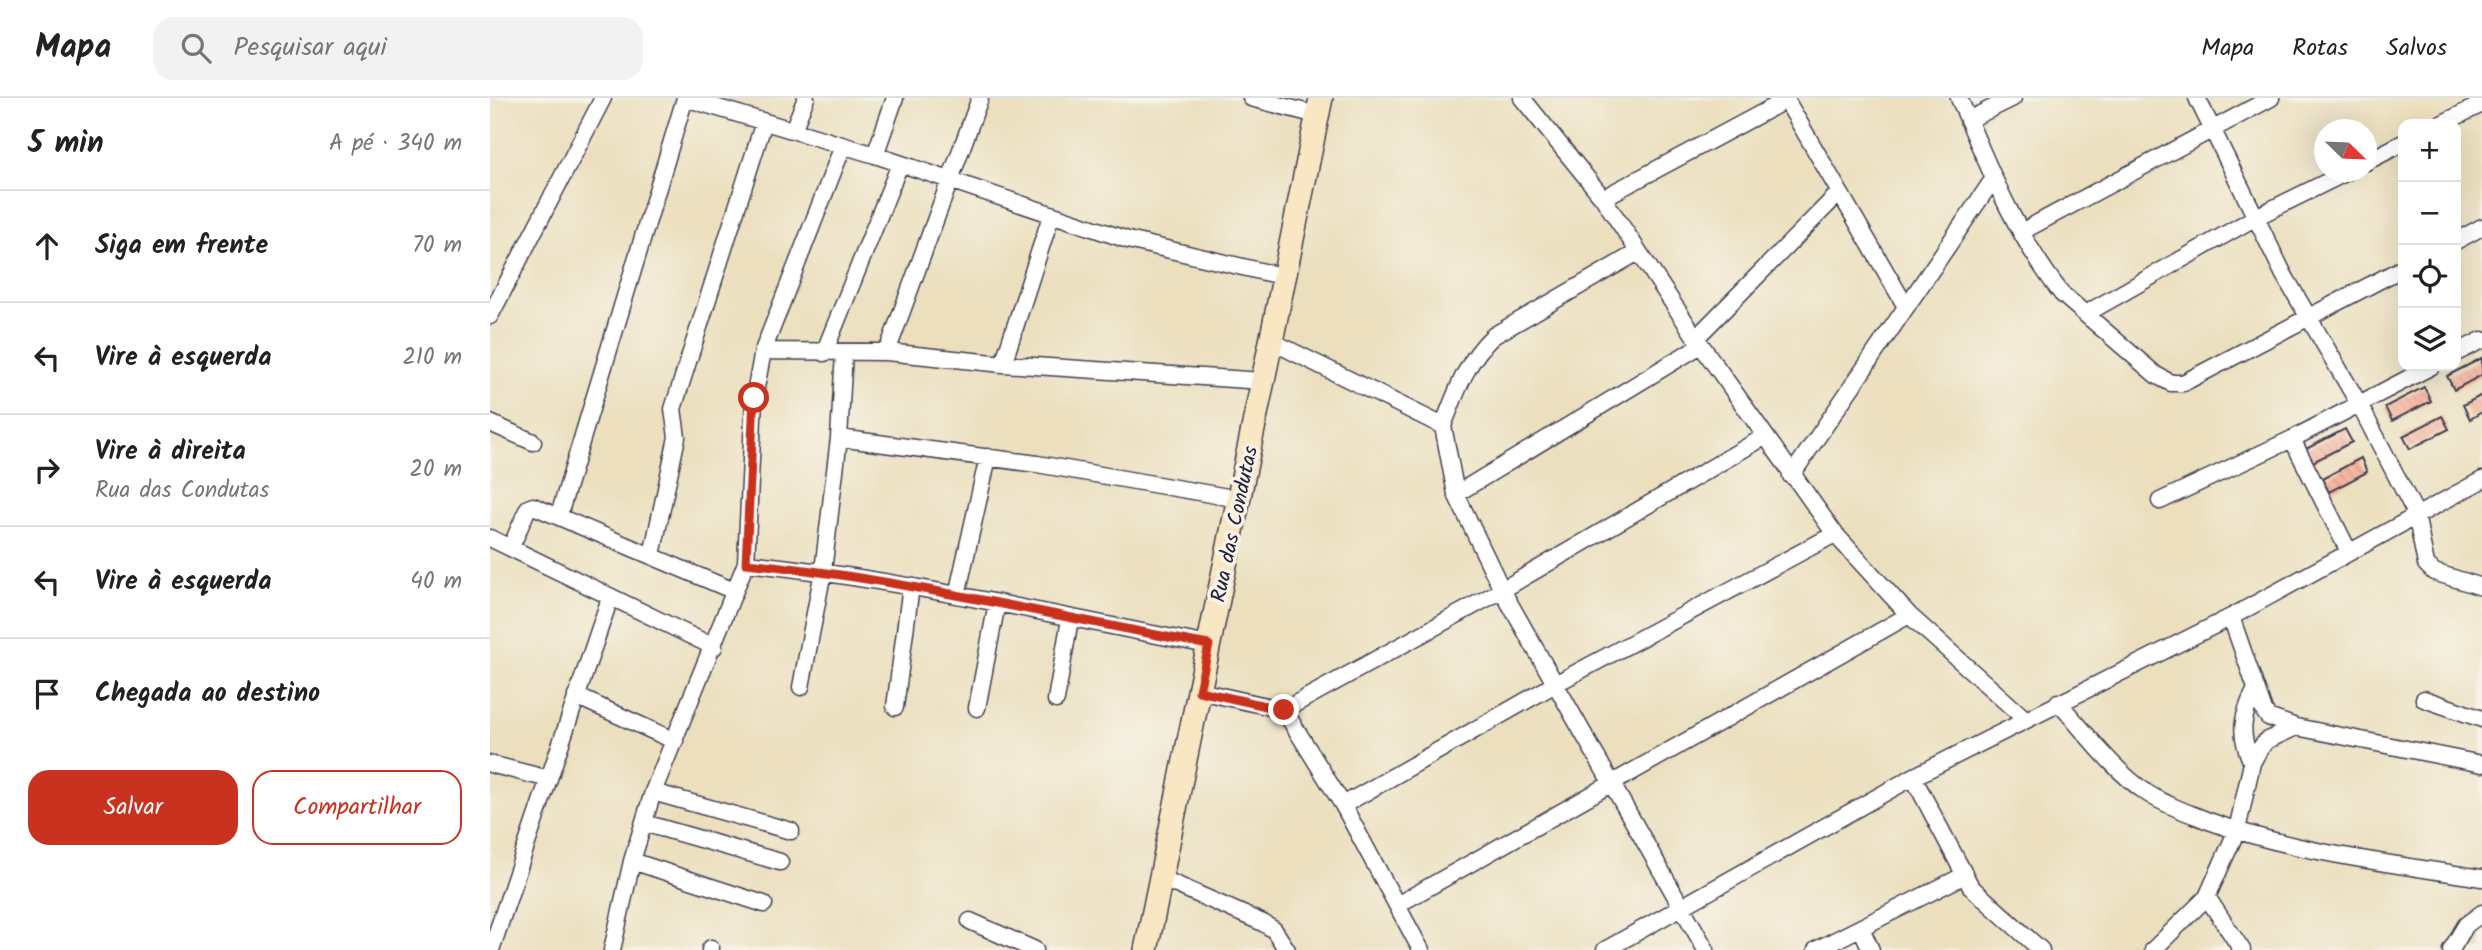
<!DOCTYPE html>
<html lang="pt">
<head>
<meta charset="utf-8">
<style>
  body { margin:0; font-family:Kalam,sans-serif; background:#f2f2f2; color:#222 }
  .controls { position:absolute; right:21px; top:21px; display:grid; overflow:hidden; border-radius:14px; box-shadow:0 7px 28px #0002 }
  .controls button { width:63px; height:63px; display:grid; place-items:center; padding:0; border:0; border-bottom:2px solid #e0e0e0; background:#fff; color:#222; font:35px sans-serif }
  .compass { position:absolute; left:1824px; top:21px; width:63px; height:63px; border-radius:50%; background:#fff; box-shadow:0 7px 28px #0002; rotate:113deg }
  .stop { position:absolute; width:21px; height:21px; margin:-16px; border:5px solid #c8321e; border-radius:50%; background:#fff }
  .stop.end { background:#c8321e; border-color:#fff; box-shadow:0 2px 7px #0008 }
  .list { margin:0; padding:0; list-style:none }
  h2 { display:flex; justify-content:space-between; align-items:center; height:91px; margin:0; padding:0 28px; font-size:30px }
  h2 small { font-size:23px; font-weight:400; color:#767676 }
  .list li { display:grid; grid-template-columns:46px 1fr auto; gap:21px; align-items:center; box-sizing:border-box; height:112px; padding:0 28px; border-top:2px solid #e0e0e0 }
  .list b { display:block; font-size:26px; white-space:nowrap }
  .list p { margin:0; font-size:23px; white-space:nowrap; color:#767676 }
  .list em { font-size:23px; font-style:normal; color:#767676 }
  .actions { display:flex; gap:14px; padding:21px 28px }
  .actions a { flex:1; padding:16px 0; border:2px solid #c8321e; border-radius:21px; text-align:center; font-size:24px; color:#c8321e }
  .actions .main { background:#c8321e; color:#fff }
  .icon { flex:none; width:38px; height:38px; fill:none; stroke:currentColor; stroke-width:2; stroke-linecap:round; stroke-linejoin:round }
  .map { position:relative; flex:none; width:1992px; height:852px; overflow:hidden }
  header { display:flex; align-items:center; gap:42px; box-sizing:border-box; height:98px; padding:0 35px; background:#fff; border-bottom:2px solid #e0e0e0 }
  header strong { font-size:33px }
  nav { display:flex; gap:38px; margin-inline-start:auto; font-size:24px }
  .search { width:490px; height:63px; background:#f2f2f2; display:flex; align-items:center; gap:18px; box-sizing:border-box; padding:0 24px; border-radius:21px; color:#767676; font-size:26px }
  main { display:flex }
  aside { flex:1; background:#fff }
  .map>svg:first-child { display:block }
</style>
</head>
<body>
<header>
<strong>Mapa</strong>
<div class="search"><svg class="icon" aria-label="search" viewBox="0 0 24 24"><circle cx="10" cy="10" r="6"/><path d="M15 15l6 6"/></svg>Pesquisar aqui</div>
<nav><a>Mapa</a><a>Rotas</a><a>Salvos</a></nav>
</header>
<main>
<aside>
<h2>5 min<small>A pé · 340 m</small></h2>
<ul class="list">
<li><svg class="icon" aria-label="ahead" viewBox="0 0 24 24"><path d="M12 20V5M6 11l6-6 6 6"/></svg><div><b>Siga em frente</b></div><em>70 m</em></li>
<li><svg class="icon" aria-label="left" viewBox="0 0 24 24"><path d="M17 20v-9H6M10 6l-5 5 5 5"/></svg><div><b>Vire à esquerda</b></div><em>210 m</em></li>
<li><svg class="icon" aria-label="right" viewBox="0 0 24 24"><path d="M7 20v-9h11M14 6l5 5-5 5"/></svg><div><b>Vire à direita</b><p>Rua das Condutas</p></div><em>20 m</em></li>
<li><svg class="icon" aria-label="left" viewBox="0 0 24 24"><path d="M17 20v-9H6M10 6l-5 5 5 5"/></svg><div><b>Vire à esquerda</b></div><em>40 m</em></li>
<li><svg class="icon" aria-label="arrive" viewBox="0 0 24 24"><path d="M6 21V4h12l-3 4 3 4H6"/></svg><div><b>Chegada ao destino</b></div></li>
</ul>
<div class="actions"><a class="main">Salvar</a><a>Compartilhar</a></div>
</aside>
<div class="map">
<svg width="1992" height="852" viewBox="0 0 1992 852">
  <defs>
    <pattern id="building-back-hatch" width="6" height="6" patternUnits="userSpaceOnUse" patternTransform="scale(1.75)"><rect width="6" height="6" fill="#f8ad98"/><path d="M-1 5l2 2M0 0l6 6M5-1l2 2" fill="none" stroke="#d49584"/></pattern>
  </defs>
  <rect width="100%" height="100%" fill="#f7f3e8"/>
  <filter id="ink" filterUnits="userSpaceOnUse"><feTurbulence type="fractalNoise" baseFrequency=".0143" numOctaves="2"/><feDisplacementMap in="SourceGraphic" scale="14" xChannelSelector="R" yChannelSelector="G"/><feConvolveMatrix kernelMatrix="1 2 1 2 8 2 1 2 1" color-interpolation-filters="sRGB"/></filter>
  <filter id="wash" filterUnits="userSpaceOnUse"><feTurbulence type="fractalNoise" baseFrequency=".00686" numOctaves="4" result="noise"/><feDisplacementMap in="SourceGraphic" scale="28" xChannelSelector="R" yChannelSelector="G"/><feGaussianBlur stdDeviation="1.57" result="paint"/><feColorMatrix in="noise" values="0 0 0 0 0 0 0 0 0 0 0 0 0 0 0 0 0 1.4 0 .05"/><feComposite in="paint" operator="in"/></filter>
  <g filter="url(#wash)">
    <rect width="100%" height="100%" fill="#ebdfbe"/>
    <g id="blocks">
      <path fill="url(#building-back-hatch)" d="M1992 260V277L1964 292 1957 278Z
        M1934 289 1941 303 1902 323 1895 309Z
        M1992 297V314L1980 321 1973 307Z
        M1952 318 1959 331 1920 351 1913 338Z
        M1855 331 1862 344 1823 364 1816 351Z
        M1871 360 1877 374 1839 394 1832 381Z"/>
    </g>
  </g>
  <g filter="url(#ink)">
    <use href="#blocks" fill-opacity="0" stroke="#403e4f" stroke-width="2"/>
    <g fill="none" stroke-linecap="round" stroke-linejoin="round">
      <defs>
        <path id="street" d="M195 0 385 57 638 142 795 179
          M761 0 827 17
          M1032 0 1113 100 1206 240 1345 436 1419 517 1535 621
          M1295 0 1415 207
          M1469 0C1498 68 1526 138 1572 196L1666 277 1681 285H1693L1913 170
          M1707 0 1794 177 1869 306 1926 416 1936 466 1944 474 1992 489
          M1478 22 1523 0
          M1951 26 1992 6
          M303 32 316 0
          M385 57 405 0
          M1876 64 1913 45
          M1113 100 1296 2
          M1531 134 1781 0
          M1966 143 1992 129
          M1597 215 1766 119 1857 74
          M0 218 113 0
          M1206 240 1348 96
          M781 243 953 328 966 396 1012 492 1216 852
          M273 253 397 254 513 266 773 283
          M397 254 490 0
          M334 255 410 66
          M1966 255 1992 242
          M513 266 561 118
          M0 325 43 344
          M953 328C966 295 976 263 1003 238L1148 154
          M349 340 547 366 749 401
          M1802 341 1859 454
          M1301 378 1504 80
          M966 396 1211 247
          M1670 403 1802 341 1942 268
          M69 417 195 0
          M0 440 224 549
          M21 449 38 410 43 408 244 493
          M162 457 187 339 183 311 274 24
          M256 465C412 481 564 518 719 547
          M467 497 498 359
          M1741 519 1774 613 1778 619 1806 629 1992 666
          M311 589 333 473 349 340 354 255
          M709 593 794 612 853 707 931 852
          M86 598 185 643
          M1934 601 1992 621
          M566 602 580 521
          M1568 604C1596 635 1623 672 1657 695 1675 707 1696 714 1716 722 1805 755 1899 765 1992 780
          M405 609 421 488
          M487 610 507 505
          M794 612 1012 492 1274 339
          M1762 665C1749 637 1751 619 1765 593
          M0 666 59 681
          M1423 679 1481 789 1551 852
          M163 694 301 733
          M853 707 1067 585 1345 436
          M154 725 290 764
          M142 763 274 806
          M671 780 773 825 784 832 797 852
          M1717 799 1752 852
          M907 807 1419 517
          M480 823 545 852
          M1371 830 1381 852
          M1 852 120 500
          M122 852 142 763 163 694 256 465 264 300 273 253 353 48
          M220 852 221 850
          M1115 852 1423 679 1741 519 1992 382
          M1326 852 1473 778
          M1663 852 1717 799 1747 732 1762 665 1769 652 1776 643 1806 629
          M1961 852 1976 827 1992 815"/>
        <path id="secondary" d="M656 852 831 0"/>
      </defs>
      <use href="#street" stroke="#403e4f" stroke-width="19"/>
      <use href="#secondary" stroke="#403e4f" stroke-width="26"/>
      <use href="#street" stroke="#fff" stroke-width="16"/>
      <use href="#secondary" stroke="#f9e7c3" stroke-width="23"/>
    </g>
  </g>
  <g fill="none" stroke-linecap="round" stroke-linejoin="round" filter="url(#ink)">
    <path stroke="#c8321e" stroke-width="9" d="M264 300 256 465C412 481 564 518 719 547L709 593 794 612"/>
  </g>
  <g text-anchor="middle" stroke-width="7" stroke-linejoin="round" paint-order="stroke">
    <g font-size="21" fill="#22223b" stroke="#f7f3e8">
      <text transform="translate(744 426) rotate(-78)" y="7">Rua das Condutas</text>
    </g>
  </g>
</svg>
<div class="controls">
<button>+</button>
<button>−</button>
<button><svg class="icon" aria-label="locate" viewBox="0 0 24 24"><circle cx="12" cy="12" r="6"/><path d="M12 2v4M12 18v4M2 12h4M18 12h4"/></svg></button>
<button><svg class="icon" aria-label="layers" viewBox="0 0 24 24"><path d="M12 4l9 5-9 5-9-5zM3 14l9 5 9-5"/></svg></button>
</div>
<svg class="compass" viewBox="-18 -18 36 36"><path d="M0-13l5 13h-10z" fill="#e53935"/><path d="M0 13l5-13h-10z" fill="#767676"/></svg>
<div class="stop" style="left:264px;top:300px"></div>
<div class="stop end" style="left:794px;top:612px"></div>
</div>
</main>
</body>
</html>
